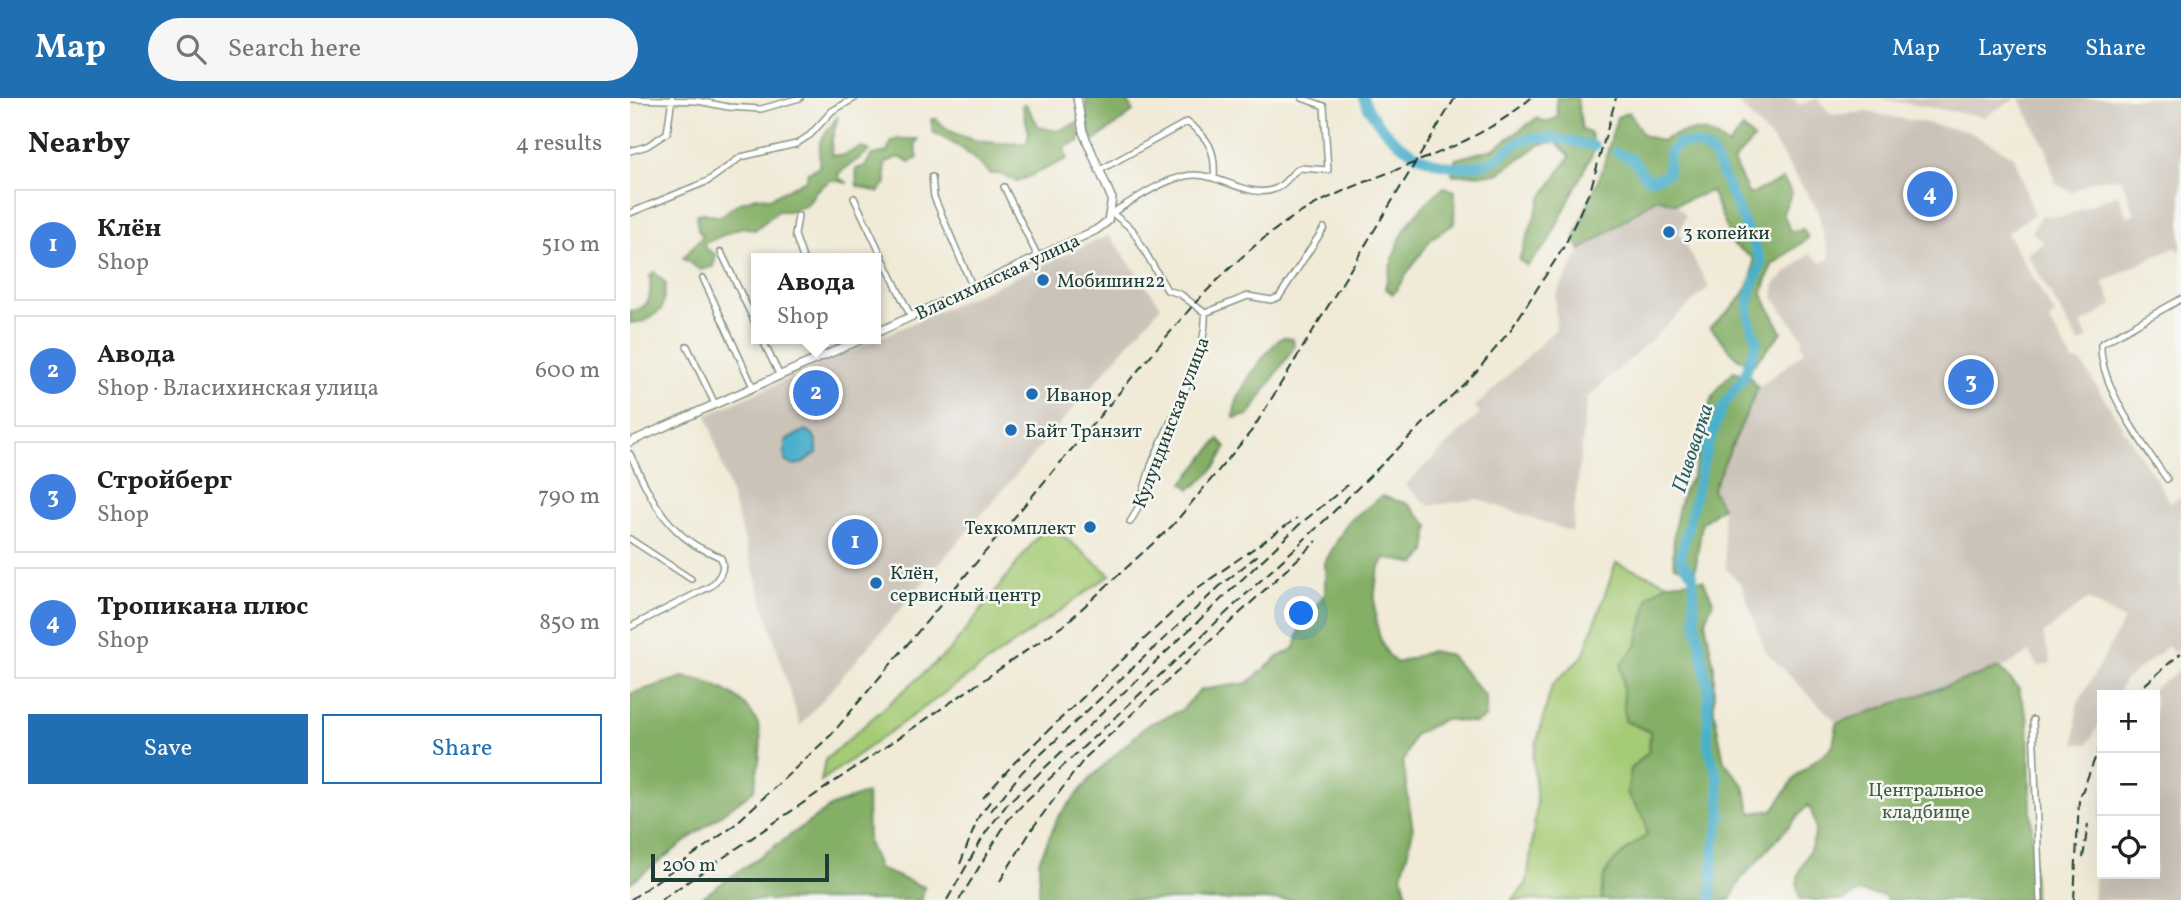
<!DOCTYPE html>
<html lang="en">
<head>
<meta charset="utf-8">
<style>
  body { margin:0; font-family:Vollkorn,serif; background:#f6f6f6; color:#202124 }
  .controls { position:absolute; right:21px; bottom:21px; display:grid; overflow:hidden; border-radius:0px; box-shadow:0 7px 28px #0002 }
  .controls button { width:63px; height:63px; display:grid; place-items:center; padding:0; border:0; border-bottom:2px solid #e0e0e0; background:#fff; color:#202124; font:35px sans-serif }
  .scale { position:absolute; left:21px; bottom:18px; width:178px; box-sizing:border-box; padding-left:7px; border:4px solid #1f3d34; border-top:0; font-size:19px; line-height:24px; white-space:nowrap; color:#1f3d34; -webkit-text-stroke:5px #f6f6f2; paint-order:stroke }
  .you { position:absolute; left:672px; top:516px; width:24px; height:24px; margin:-18px; border:5px solid #fff; border-radius:50%; background:#1a73e8; box-shadow:0 0 0 10px #1a73e833 }
  .badge { display:grid; place-items:center; width:46px; height:46px; border-radius:50%; background:#1f6fb2; color:#fff; font-size:23px; font-weight:700 }
  .pin { position:absolute; translate:-50% -50%; border:4px solid #fff; box-shadow:0 2px 7px #0006 }
  .popup { position:absolute; left:121px; top:155px; width:130px; height:91px; box-sizing:border-box; display:grid; place-content:center; border-radius:0px; background:#fff; filter:drop-shadow(0 2px 5px #0005); font-size:23px; white-space:nowrap; color:#757577 }
  .popup b { font-size:26px; color:#202124 }
  .popup::after { content:''; position:absolute; left:50%; top:100%; margin-left:-14px; border:14px solid transparent; border-top-color:#fff }
  .list { margin:0; padding:0; list-style:none }
  h2 { display:flex; justify-content:space-between; align-items:center; height:91px; margin:0; padding:0 28px; font-size:30px }
  h2 small { font-size:23px; font-weight:400; color:#757577 }
  .list li { display:grid; grid-template-columns:46px 1fr auto; gap:21px; align-items:center; box-sizing:border-box; height:112px; margin:0 14px 14px; padding:0 14px; border:2px solid #e0e0e0; border-radius:0px }
  .list b { display:block; font-size:26px; white-space:nowrap }
  .list p { margin:0; font-size:23px; white-space:nowrap; color:#757577 }
  .list em { font-size:23px; font-style:normal; color:#757577 }
  .actions { display:flex; gap:14px; padding:21px 28px }
  .actions a { flex:1; padding:16px 0; border:2px solid #1f6fb2; border-radius:0px; text-align:center; font-size:24px; color:#1f6fb2 }
  .actions .main { background:#1f6fb2; color:#fff }
  .icon { flex:none; width:38px; height:38px; fill:none; stroke:currentColor; stroke-width:2; stroke-linecap:round; stroke-linejoin:round }
  .map { position:relative; flex:none; width:1551px; height:802px; overflow:hidden }
  header { display:flex; align-items:center; gap:42px; box-sizing:border-box; height:98px; padding:0 35px; background:#1f6fb2; color:#fff }
  header strong { font-size:33px }
  nav { display:flex; gap:38px; margin-inline-start:auto; font-size:24px }
  .search { width:490px; height:63px; background:#f6f6f6; display:flex; align-items:center; gap:18px; box-sizing:border-box; padding:0 24px; border-radius:38px; color:#757577; font-size:26px }
  main { display:flex }
  aside { flex:1; background:#fff }
  .map>svg:first-child { display:block }
</style>
</head>
<body>
<header>
<strong>Map</strong>
<div class="search"><svg class="icon" aria-label="search" viewBox="0 0 24 24"><circle cx="10" cy="10" r="6"/><path d="M15 15l6 6"/></svg>Search here</div>
<nav><a>Map</a><a>Layers</a><a>Share</a></nav>
</header>
<main>
<aside>
<h2>Nearby<small>4 results</small></h2>
<ul class="list">
<li><span class="badge" style="background:#3f7fe0">1</span><div><b>Клён</b><p>Shop</p></div><em>510 m</em></li>
<li><span class="badge" style="background:#3f7fe0">2</span><div><b>Авода</b><p>Shop · Власихинская улица</p></div><em>600 m</em></li>
<li><span class="badge" style="background:#3f7fe0">3</span><div><b>Стройберг</b><p>Shop</p></div><em>790 m</em></li>
<li><span class="badge" style="background:#3f7fe0">4</span><div><b>Тропикана плюс</b><p>Shop</p></div><em>850 m</em></li>
</ul>
<div class="actions"><a class="main">Save</a><a>Share</a></div>
</aside>
<div class="map">
<svg width="1551" height="802" viewBox="0 0 1551 802">
  <rect width="100%" height="100%" fill="#f6f6f2"/>
  <filter id="ink" filterUnits="userSpaceOnUse"><feTurbulence type="fractalNoise" baseFrequency=".0143" numOctaves="2"/><feDisplacementMap in="SourceGraphic" scale="14" xChannelSelector="R" yChannelSelector="G"/><feConvolveMatrix kernelMatrix="1 2 1 2 8 2 1 2 1" color-interpolation-filters="sRGB"/></filter>
  <filter id="wash" filterUnits="userSpaceOnUse"><feTurbulence type="fractalNoise" baseFrequency=".00686" numOctaves="4" result="noise"/><feDisplacementMap in="SourceGraphic" scale="28" xChannelSelector="R" yChannelSelector="G"/><feGaussianBlur stdDeviation="1.57" result="paint"/><feColorMatrix in="noise" values="0 0 0 0 0 0 0 0 0 0 0 0 0 0 0 0 0 1.4 0 .05"/><feComposite in="paint" operator="in"/></filter>
  <g filter="url(#wash)">
    <rect width="100%" height="100%" fill="#f0ead6"/>
    <path fill="#cbc3b8" d="M1103 0H1164L1169 7 1187 0 1201 17 1237 14 1337 33 1384 58 1404 116 1377 135 1425 217 1419 222 1443 263 1451 264 1541 405 1551 398V550L1544 555 1538 548 1495 582 1486 597H1472V621L1458 646H1445L1447 608 1494 522 1458 501 1413 536 1421 565 1408 569 1399 554 1379 567 1207 625 1135 553 1112 487 1096 471 1092 409 1082 392 1128 290 1175 253 1170 245 1174 242 1143 199 1145 185 1180 155 1191 165 1200 160 1187 111 1143 43Z
      M1246 0H1387L1354 19Z
      M1389 0H1551V154L1544 149 1473 184 1483 207 1451 226 1458 240 1449 245 1397 156 1414 144 1402 134 1411 117 1432 119 1488 96 1497 119 1505 116 1491 80 1462 83 1441 94 1425 85 1417 53Z
      M1027 100 1046 106 1056 117 1049 135 1079 189 957 300 942 434 847 401 799 408 775 387 850 315 845 309 926 231 925 198 951 152Z
      M479 137 531 208 170 628 77 317Z
      M1551 571V802H1463L1472 685V776H1525V597H1515Z"/>
    <path fill="#a5cb75" stroke="#628454" stroke-width="2" d="M418 425 480 477 191 683 195 662 321 551Z
      M986 465 1038 485 1019 498 1007 547 991 567 1020 634 1019 653 1001 671 997 695 1015 722 1017 737C993 754 968 769 972 802H882L897 785 907 705 903 659 922 587 953 558Z"/>
    <path fill="#84af66" stroke="#52764d" stroke-width="2" d="M456 0H496L503 14 464 43 458 31Z
      M926 0H947L952 32 961 35 964 52 918 145 897 168 889 162 911 101 940 58 926 44 911 46 867 76 822 77 825 61 863 51 907 20 916 25 928 19Z
      M396 6 409 29 427 33 447 25 450 43 434 49 437 61 387 84 370 76H361L333 51 303 34 301 21H306C327 45 367 47 397 45L399 35 392 7Z
      M999 14 1013 37 1031 43C1058 30 1074 27 1098 48L1113 30 1124 41 1103 63 1119 97 1153 81 1162 95 1153 114 1160 133 1173 131 1178 140 1142 167 1132 196 1152 234 1124 266 1108 261 1080 229C1103 209 1126 193 1123 160L1104 147 1081 93 1046 106 1027 100 951 152 944 142 973 70 987 19Z
      M208 18 201 45 202 57H214L231 49 239 53 208 76 209 80 218 85 201 82 186 93 177 107 161 113H148L125 132 112 129 75 145 74 149 86 157 83 169 70 172 53 160 73 138 68 132 67 116 75 115 90 119 105 107 125 99 140 100 176 82 178 74 189 69 190 43Z
      M269 41H288L285 48 288 60 280 64 268 59 255 65 256 85 248 94 227 88 226 71 235 68 242 57 257 54 262 43Z
      M814 89 825 93 824 126 802 140 763 196 755 190C766 142 775 121 814 89Z
      M24 174 36 186 32 211 15 223 0 225V213C22 211 21 196 20 178Z
      M653 239 663 241 664 249 619 317 604 320C601 300 637 249 653 239Z
      M1104 273 1120 279 1128 290 1082 392 1092 409 1072 425 1065 473 1044 468C1042 442 1045 417 1054 392 1056 387 1061 383 1062 378 1077 336 1066 307 1104 273Z
      M589 341 596 349C588 368 577 380 560 391L553 385Z
      M752 398 778 406 799 428 796 454 786 466 755 460C738 483 742 550 767 565L801 553 820 557 856 599V619L846 625 814 621 784 637 773 665 783 732 772 777 778 802H409V763L428 719 462 679 517 627 552 612 570 592 618 585 648 559 665 550 670 531 695 496V464L718 424Z
      M1073 482 1083 503 1075 523 1084 569V614L1094 663 1114 688 1121 715 1143 712 1166 678 1203 648 1207 625 1369 570 1388 589 1398 622 1404 802H1257L1254 798 1229 794 1215 802H1171C1154 764 1203 751 1178 707L1111 781 1100 802H972C968 768 994 755 1017 737L1015 722 997 695 1001 671 1019 653 1020 634 995 623 991 567 1007 547 1019 498 1038 485Z
      M53 579C80 582 112 596 126 622 136 640 127 673 124 692L0 785V596Z
      M237 695 238 745 249 771 294 789 292 802H68L202 708Z"/>
    <path fill="#4cb0cb" stroke="#367680" stroke-width="2" d="M175 332C186 335 188 344 187 355 175 363 168 372 155 363V343Z"/>
    <g fill="none" stroke-linecap="round" stroke-linejoin="round">
      <path stroke="#4cb0cb" stroke-width="10" d="M733 0C754 47 811 83 862 63 874 58 883 45 894 42 915 36 944 44 965 48
        M987 54C991 57 1000 59 1003 62 1015 74 1013 90 1038 75L1039 55 1049 45 1069 47 1083 56 1132 165C1120 193 1111 213 1127 242L1114 279 1093 308 1077 350 1050 461 1063 477 1065 520 1078 588V650L1088 679 1091 718 1084 749 1081 802"/>
    </g>
  </g>
  <g filter="url(#ink)">
    <g fill="none" stroke-linecap="round" stroke-linejoin="round">
      <defs>
        <path id="minor" d="M0 1 68 3 98 9 131 11 170 0
          M0 53 17 48 37 35 42 0
          M470 72 557 24C579 40 586 53 584 80
          M302 79 304 99 343 190
          M374 89 408 159
          M224 100 281 219
          M0 115 78 83 111 59 166 46 180 37 202 13 225 0
          M482 115C506 101 538 77 566 77 590 77 621 101 645 91 656 87 660 75 670 70L698 72 694 8 672 0
          M482 115 502 131 537 192 550 196 575 215
          M168 118 165 137 173 160
          M91 154 127 229
          M73 180 123 289
          M575 215 618 198 641 202 649 199 694 130
          M132 241 150 278
          M57 248 85 306
          M0 356C16 390 30 423 62 445 71 452 82 454 91 460 96 471 89 480 81 488L0 529
          M1537 381C1514 348 1469 287 1471 246L1551 201
          M500 424C512 407 514 388 521 368 537 325 578 261 575 215
          M0 441 61 481
          M1403 622 1410 802"/>
        <path id="tertiary" d="M246 235 466 132 478 123 482 101 453 34 447 0
          M0 344 232 241"/>
      </defs>
      <use href="#minor" stroke="#889485" stroke-width="8"/>
      <use href="#tertiary" stroke="#889485" stroke-width="10"/>
      <use href="#minor" stroke="#fff" stroke-width="5"/>
      <use href="#tertiary" stroke="#fff" stroke-width="7"/>
      <path stroke="#1f3d34" stroke-width="2" stroke-dasharray="10 5" stroke-linecap="butt" d="M1503 597 1551 555
        M353 700 385 664 569 489 667 420
        M361 713 392 674 591 487 628 457
        M1453 760 1458 726
        M330 766 349 718 362 701
        M370 783 404 728 455 660 687 443
        M0 802 101 730 201 637 564 206C603 166 641 128 692 103 763 68 840 53 901 0
        M31 802 434 527 543 427 623 331 825 0
        M317 802 356 734 378 705 670 426 718 387
        M329 802 378 722 398 701 693 424 847 273 882 230 935 147 961 90 986 0
        M1444 802 1449 702 1472 642"/>
    </g>
  </g>
  <g fill="#1f6fb2" stroke="#f6f6f2" stroke-width="2.5">
    <circle cx="1039" cy="134" r="7"/>
    <circle cx="413" cy="182" r="7"/>
    <circle cx="402" cy="296" r="7"/>
    <circle cx="381" cy="332" r="7"/>
    <circle cx="460" cy="429" r="7"/>
    <circle cx="246" cy="485" r="7"/>
  </g>
  <g text-anchor="middle" stroke-width="5" stroke-linejoin="round" paint-order="stroke">
    <g font-size="19" fill="#1f3d34" stroke="#f6f6f2" text-anchor="start">
      <text x="1053" y="141">3 копейки</text>
      <text x="427" y="189">Мобишин22</text>
      <text x="416" y="303">Иванор</text>
      <text x="395" y="339">Байт Транзит</text>
      <text x="446" y="436" text-anchor="end">Техкомплект</text>
      <text x="260" y="481">Клён,<tspan x="260" dy="22">сервисный центр</tspan></text>
    </g>
    <g font-size="19" fill="#1f3d34" stroke="#f6f6f2">
      <text transform="translate(367 178) rotate(-25)" y="7">Власихинская улица</text>
      <text transform="translate(540 324) rotate(-69)" y="7">Кулундинская улица</text>
    </g>
    <g font-size="19" fill="#406044" stroke="#f6f6f2">
      <text x="1296" y="698">Центральное<tspan x="1296" dy="22">кладбище</tspan></text>
    </g>
    <g font-size="21" font-style="italic" fill="#2c6061" stroke="#f6f6f2">
      <text transform="translate(1062 350) rotate(-72)" y="7">Пивоварка</text>
    </g>
  </g>
</svg>
<div class="controls">
<button>+</button>
<button>−</button>
<button><svg class="icon" aria-label="locate" viewBox="0 0 24 24"><circle cx="12" cy="12" r="6"/><path d="M12 2v4M12 18v4M2 12h4M18 12h4"/></svg></button>
</div>
<div class="scale">200 m</div>
<div class="you"></div>
<div class="pin badge" style="left:225px;top:444px;background:#3f7fe0">1</div>
<div class="pin badge" style="left:186px;top:295px;background:#3f7fe0">2</div>
<div class="popup"><b>Авода</b>Shop</div>
<div class="pin badge" style="left:1341px;top:284px;background:#3f7fe0">3</div>
<div class="pin badge" style="left:1300px;top:96px;background:#3f7fe0">4</div>
</div>
</main>
</body>
</html>
